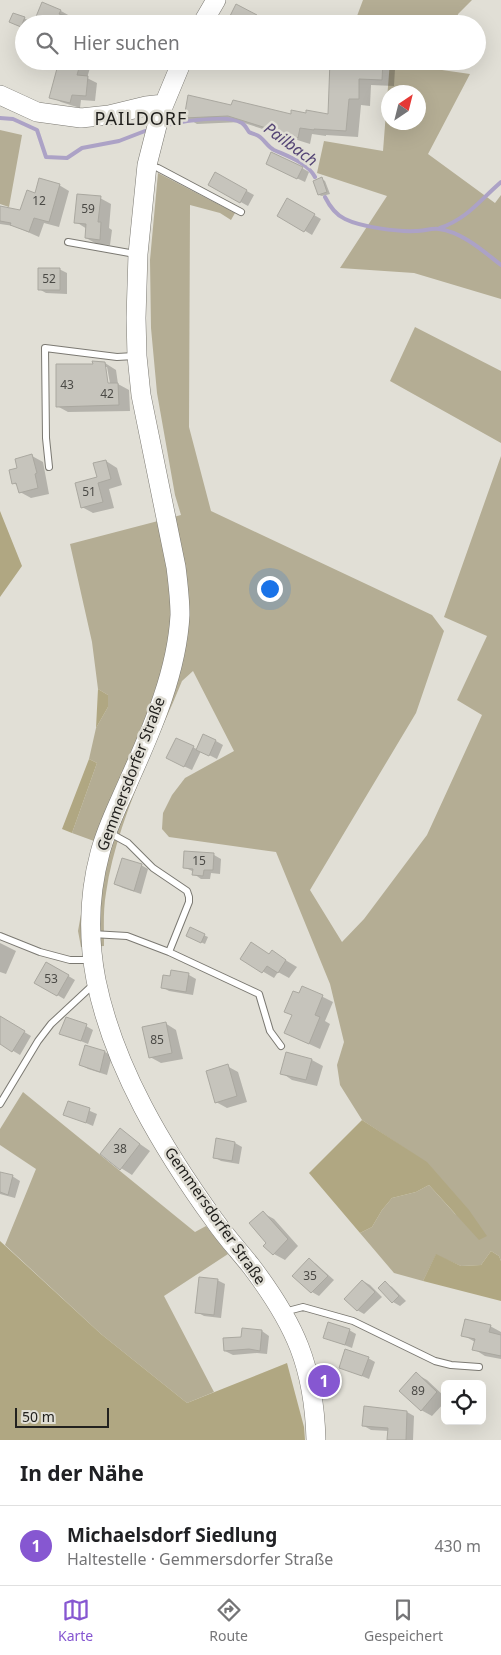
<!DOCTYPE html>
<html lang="de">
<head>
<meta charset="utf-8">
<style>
  body { margin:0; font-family:"Noto Sans",sans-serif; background:#f2f2f2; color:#202124 }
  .controls { position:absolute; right:15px; bottom:15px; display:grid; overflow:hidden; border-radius:8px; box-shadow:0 5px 20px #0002 }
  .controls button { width:45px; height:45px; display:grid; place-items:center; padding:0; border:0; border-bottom:1px solid #e0e0e0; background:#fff; color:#202124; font:25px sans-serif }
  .compass { position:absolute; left:381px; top:85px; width:45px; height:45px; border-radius:50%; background:#fff; box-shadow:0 5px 20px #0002; rotate:35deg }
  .scale { position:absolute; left:15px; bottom:12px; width:94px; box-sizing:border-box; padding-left:5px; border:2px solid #22211e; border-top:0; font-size:14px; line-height:18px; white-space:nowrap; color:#22211e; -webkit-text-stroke:4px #e1dfd6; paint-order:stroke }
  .you { position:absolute; left:269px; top:588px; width:18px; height:18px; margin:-12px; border:4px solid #fff; border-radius:50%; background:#1a73e8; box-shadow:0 0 0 8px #1a73e833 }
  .badge { display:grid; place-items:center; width:32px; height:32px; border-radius:50%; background:#8657d1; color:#fff; font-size:16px; font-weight:700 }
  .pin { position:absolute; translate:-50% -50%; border:2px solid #fff; box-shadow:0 1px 5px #0006 }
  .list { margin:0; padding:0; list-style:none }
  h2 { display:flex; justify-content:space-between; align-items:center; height:65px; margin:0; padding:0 20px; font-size:21px }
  h2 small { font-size:16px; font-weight:400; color:#757577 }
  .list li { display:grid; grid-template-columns:32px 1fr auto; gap:15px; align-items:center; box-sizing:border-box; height:80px; padding:0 20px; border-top:1px solid #e0e0e0 }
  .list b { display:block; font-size:19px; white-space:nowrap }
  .list p { margin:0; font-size:16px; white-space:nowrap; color:#757577 }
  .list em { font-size:16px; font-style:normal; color:#757577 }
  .icon { flex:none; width:28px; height:28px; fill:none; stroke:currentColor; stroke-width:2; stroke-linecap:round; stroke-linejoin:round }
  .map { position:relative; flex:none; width:501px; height:1440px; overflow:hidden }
  .search { position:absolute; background:#fff; box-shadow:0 5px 20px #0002; left:15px; right:15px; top:15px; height:55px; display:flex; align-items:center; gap:12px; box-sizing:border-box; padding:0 18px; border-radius:28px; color:#757577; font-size:19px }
  .sheet { height:145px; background:#fff }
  nav { display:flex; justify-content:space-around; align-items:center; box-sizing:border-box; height:70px; border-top:1px solid #e0e0e0; background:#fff; font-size:14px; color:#757577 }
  nav a { display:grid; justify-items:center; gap:2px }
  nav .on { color:#8657d1 }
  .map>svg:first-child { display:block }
</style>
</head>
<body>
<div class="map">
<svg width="501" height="1440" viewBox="0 0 501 1440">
  <rect width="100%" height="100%" fill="#e1dfd6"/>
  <path fill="#b4ad94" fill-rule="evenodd" d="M363 0H472L458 14 456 24H356L357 16Z
    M390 61H423L421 67 470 74 428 154 495 203 501 195V299L414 273 340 268 387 196 317 173 324 141 383 151ZM388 92H418V122H388Z
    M0 130 22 135 9 207 0 204Z
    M158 173 235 213 231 220 220 213 190 205 189 427 211 511 432 615 444 631 416 713 310 890 342 942 364 919 427 835 482 715 457 700 487 636 444 617 501 456V1261L499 1256 491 1251 481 1265 461 1266 436 1255 423 1281 394 1273 360 1233 372 1227 382 1210 392 1198 416 1192 429 1185 456 1215 427 1163 362 1120 340 1085 337 1065 344 1042 330 984 276 852 169 837 162 829 163 813 172 795 185 778 234 751 193 671 182 681C155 747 116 822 106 893 103 910 104 929 104 946L81 947 78 931 94 841 72 833 97 763 89 759 96 728 108 707V695L98 689 92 642 70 544 181 515 175 495 157 393 151 328 150 260Z
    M415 327 501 371V443L390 381Z
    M23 1092 195 1232 206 1226 228 1254 164 1296 214 1392 187 1403 101 1334 5 1245 36 1169 0 1145V1129Z"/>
  <path fill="#b0a782" d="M0 511 22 566 0 597Z
    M98 689 108 695V707L96 728Z
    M89 759 97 763 72 833 62 829Z
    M362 1120 427 1162 469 1210 487 1236 479 1240 429 1185 416 1192 392 1198 382 1210 372 1227 360 1233 309 1173Z
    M0 1241 101 1334 187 1403 287 1363 304 1427 305 1440H0Z
    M491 1251 499 1256 501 1261V1301L423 1281 436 1254 461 1266 481 1265Z"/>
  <path fill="#0003" fill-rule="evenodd" d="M61 11 70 16V18L91 24H24V28L11 22 14 14 35 23Z
    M256 16 267 22 266 24H228Z
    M60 61H92L87 78 97 83 95 101 81 100 80 108 61 102 51 97Z
    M332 61 382 62 395 69 394 86 371 85 370 106 361 105 358 137 326 135V136L312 134 310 144 241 122 197 124 185 117 232 106 292 116 329 115Z
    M275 168H302L309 172 305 182Z
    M216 174 254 195 248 206 210 185Z
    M322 179 325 181 330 194 322 196 319 195 314 182Z
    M59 185 69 191 59 227 44 223 39 237 14 226 0 224V207L21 211 36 194Z
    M100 198 111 204 109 228 112 230 110 245 97 244 86 238 87 229 76 222Z
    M288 200 321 219 312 235 279 215Z
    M59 269 67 273V294L46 293 39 289Z
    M105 363 116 370 118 384 129 390 130 411 68 412 57 406 94 366ZM105 367H107L111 389H108Z
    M32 456 43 462 49 494 31 498 20 492 17 485 13 483Z
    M106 461 117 468 122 485 109 489 114 508 93 513 82 507Z
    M216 741 223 745 217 759 201 751 192 770 175 762 193 747 198 750Z
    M185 852 214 855 221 859 220 874 211 873 210 879H201L194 874V872L184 867Z
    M141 865 148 869 141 894 123 888 115 884Z
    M190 929 208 937 205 944 190 937Z
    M0 943 16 951 6 974 0 972Z
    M272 952 297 967 289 978 278 972 274 978 242 959 270 955Z
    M47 963 75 980 64 999 36 982Z
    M172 972 189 975 196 979 193 995 169 991 162 987 171 978Z
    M303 987 333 1002 325 1021 330 1024 320 1049 296 1038 300 995Z
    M1 1018 31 1036 20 1055 0 1043Z
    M165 1023 176 1030 183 1059 161 1063 150 1057Z
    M86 1026 93 1030 88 1044 61 1033Z
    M86 1047 105 1052 112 1056 107 1075 88 1069 81 1065Z
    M286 1053 312 1060 323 1066 317 1086 292 1080 282 1073Z
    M227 1066 238 1072 247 1102 227 1108 216 1102Z
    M69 1102 97 1114 93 1126 65 1114Z
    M120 1130 150 1151 132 1175 121 1168Z
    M235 1143 242 1147 239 1164 221 1161 214 1157Z
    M0 1173 12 1176 20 1181 15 1198 0 1194Z
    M263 1213 274 1219 298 1246 285 1260 274 1254 265 1246 267 1243Z
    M309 1260 316 1264 334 1280 319 1296 312 1292 294 1276Z
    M217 1280 225 1284 221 1318 204 1316 197 1312Z
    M363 1281 370 1285 382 1297 364 1314 357 1310Z
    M385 1283 392 1287 406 1301 400 1306 393 1302Z
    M490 1326 501 1332V1359L485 1356 474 1349 475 1342 463 1335Z
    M349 1330 356 1334 352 1348 324 1337Z
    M262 1331 269 1336 267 1354 257 1353 233 1355 225 1351 242 1338Z
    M368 1358 375 1362 369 1379 340 1367Z
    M416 1374 427 1380 445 1397V1402L432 1416 421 1410Z
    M482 1400 484 1413 482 1414Z
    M365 1407 407 1412 414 1416 413 1440H389V1431L371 1430 364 1426Z"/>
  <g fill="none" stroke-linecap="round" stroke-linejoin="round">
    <path stroke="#aca2c6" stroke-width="4" d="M0 118 13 119 37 130 46 157 67 158 82 148 119 141 145 131
      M166 125C184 121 226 114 242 123 245 125 247 129 249 132 252 134 257 134 260 137 265 141 268 147 274 150 287 156 308 163 315 177
      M325 197C329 205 336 215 345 219 361 227 398 232 416 231 423 231 432 228 439 229 462 232 483 251 501 265
      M440 228C468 218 479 201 501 182"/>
  </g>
  <path fill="#c6c4bc" stroke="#aaa8a0" d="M42 2 61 10 59 14 83 20V24H33Z
    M236 4 257 15 252 24H226Z
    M13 13 25 17 21 27 9 22Z
    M59 61H81L77 75 88 76 86 96 72 95 70 103 49 98Z
    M330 61H383L382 80 359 79V99H349L346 131 314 129V130L300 128 298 138 228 116 184 118 188 95 231 105 233 100 291 114V110L306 113V110L328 114Z
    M271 152 303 167 297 179 266 164Z
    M215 172 247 190 240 203 208 185Z
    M322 177 327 192 318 195 313 181Z
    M39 178 60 184 49 222 34 218 29 232 10 225 11 223 0 221V206L20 210 27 190 35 193Z
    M77 194 101 196 98 222H101L100 240 85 238 86 224 74 223Z
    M287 198 315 214 304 232 277 216Z
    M38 268H60V290H38Z
    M92 361 105 362 108 383H118L119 405 56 407V364H93Z
    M32 454 37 473 35 474 38 488 19 493 16 483 12 484 9 470 17 468 15 459Z
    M106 460 111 479 98 483 103 502 81 508 75 483 97 477 93 463Z
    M203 734 216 740 209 756 196 750Z
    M176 738 194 746 184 767 166 758Z
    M184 851 214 853 213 870H204L203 876 192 875 193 869 183 868Z
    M122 858 142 864 134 891 114 884Z
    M190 927 205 934 201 943 186 936Z
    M251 942 269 954 272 950 286 960 278 973 267 966 262 973 240 959Z
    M46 962 69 975 57 996 34 983Z
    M171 970 189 973 186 992 161 988 163 975 170 976Z
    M302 986 323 995 315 1015 320 1017 309 1044 284 1033 292 1015 284 1012 293 991 299 993Z
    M0 1016 25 1031 12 1052 0 1044Z
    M66 1017 87 1024 81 1041 59 1034Z
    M166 1022 172 1053 149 1058 142 1027Z
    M85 1045 105 1051 100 1072 79 1065Z
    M286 1052 312 1059 306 1080 280 1074Z
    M228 1064 237 1096 215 1103 206 1071Z
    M68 1101 90 1108 86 1123 63 1115Z
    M120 1128 140 1144 120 1170 100 1154Z
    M216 1138 235 1142 232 1161 213 1158Z
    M0 1172 13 1175 8 1195 0 1192Z
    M263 1211 288 1239 273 1255 263 1246 266 1243 249 1223Z
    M309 1258 328 1276 311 1293 292 1276Z
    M199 1277 218 1279 214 1315 195 1313Z
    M362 1280 375 1292 357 1311 344 1299Z
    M385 1281 399 1296 392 1303 378 1288Z
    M465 1319 491 1325 489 1332 501 1335V1356L472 1350 475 1339 461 1336Z
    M328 1322 350 1329 345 1345 323 1338Z
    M242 1328 262 1330 260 1351 249 1349 224 1351 223 1338 241 1337Z
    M345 1349 369 1357 362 1376 339 1368Z
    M416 1372 437 1392 421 1411 399 1391Z
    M364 1406 407 1411 406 1440H387L388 1428 362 1426Z"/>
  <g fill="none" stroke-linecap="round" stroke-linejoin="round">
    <defs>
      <path id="lane" d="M149 165 158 168 241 212
        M68 242 135 254
        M49 467 46 438 45 348 117 357 134 356
        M108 832 128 843 153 868 187 891 189 897V902L169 952
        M92 934 127 936 169 952 259 994 270 1031 281 1046
        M0 936 40 952 70 960H90
        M0 1104 38 1041 51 1024 94 984
        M284 1312 303 1307 353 1321 435 1361 451 1365 479 1367"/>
      <path id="secondary" d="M202 24 216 0
        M182 61 160 114 147 165 138 254 136 318 137 356 141 395 176 567C178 583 180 599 180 615 177 671 153 727 130 778 120 802 107 826 100 853 89 894 88 938 96 980 114 1068 163 1149 215 1221 226 1237 239 1251 251 1266 295 1324 314 1366 316 1440
        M0 95 37 112 81 118 109 115 146 106 164 104"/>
    </defs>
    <use href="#lane" stroke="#7b7972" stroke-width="8"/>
    <use href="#secondary" stroke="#7b7972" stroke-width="20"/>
    <use href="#lane" stroke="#fff" stroke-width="6"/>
    <use href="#secondary" stroke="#fff" stroke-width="19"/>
  </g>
  <g text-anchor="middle" stroke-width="5" stroke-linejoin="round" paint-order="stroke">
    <g font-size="12" fill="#4b4a46">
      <text x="39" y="205">12</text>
      <text x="88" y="213">59</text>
      <text x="49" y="283">52</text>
      <text x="67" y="389">43</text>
      <text x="107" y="398">42</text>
      <text x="89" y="496">51</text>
      <text x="199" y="865">15</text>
      <text x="51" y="983">53</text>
      <text x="157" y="1044">85</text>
      <text x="120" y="1153">38</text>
      <text x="310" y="1280">35</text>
      <text x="418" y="1395">89</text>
    </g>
    <g font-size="15" fill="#22211e" stroke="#e1dfd6">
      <text transform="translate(131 774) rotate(-69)" y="5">Gemmersdorfer Straße</text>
      <text transform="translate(215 1216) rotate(55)" y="5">Gemmersdorfer Straße</text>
    </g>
    <g font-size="16" font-style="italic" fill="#544475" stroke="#e1dfd6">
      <text transform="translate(291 144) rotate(36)" y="6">Pailbach</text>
    </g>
    <g font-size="18" letter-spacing="1" fill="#22211e" stroke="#e1dfd6">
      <text x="141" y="125">PAILDORF</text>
    </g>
  </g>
</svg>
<div class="controls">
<button><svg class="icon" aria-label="locate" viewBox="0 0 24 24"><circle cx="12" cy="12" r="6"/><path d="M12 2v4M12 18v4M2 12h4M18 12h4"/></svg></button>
</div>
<svg class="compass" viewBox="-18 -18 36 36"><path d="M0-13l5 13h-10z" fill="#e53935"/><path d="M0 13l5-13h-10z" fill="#757577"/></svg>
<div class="scale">50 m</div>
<div class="you"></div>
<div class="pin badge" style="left:324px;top:1381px">1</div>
<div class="search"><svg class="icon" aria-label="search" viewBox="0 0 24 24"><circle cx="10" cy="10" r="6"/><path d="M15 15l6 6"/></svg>Hier suchen</div>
</div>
<section class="sheet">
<h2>In der Nähe<small></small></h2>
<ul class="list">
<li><span class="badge">1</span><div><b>Michaelsdorf Siedlung</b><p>Haltestelle · Gemmersdorfer Straße</p></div><em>430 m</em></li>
</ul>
</section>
<nav>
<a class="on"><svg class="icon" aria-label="map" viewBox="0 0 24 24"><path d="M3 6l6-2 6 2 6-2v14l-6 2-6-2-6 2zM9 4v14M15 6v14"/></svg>Karte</a>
<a><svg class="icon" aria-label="directions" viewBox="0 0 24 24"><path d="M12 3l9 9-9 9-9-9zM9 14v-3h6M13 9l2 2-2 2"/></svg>Route</a>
<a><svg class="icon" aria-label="saved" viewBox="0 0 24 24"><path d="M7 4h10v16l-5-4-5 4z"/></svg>Gespeichert</a>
</nav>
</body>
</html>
